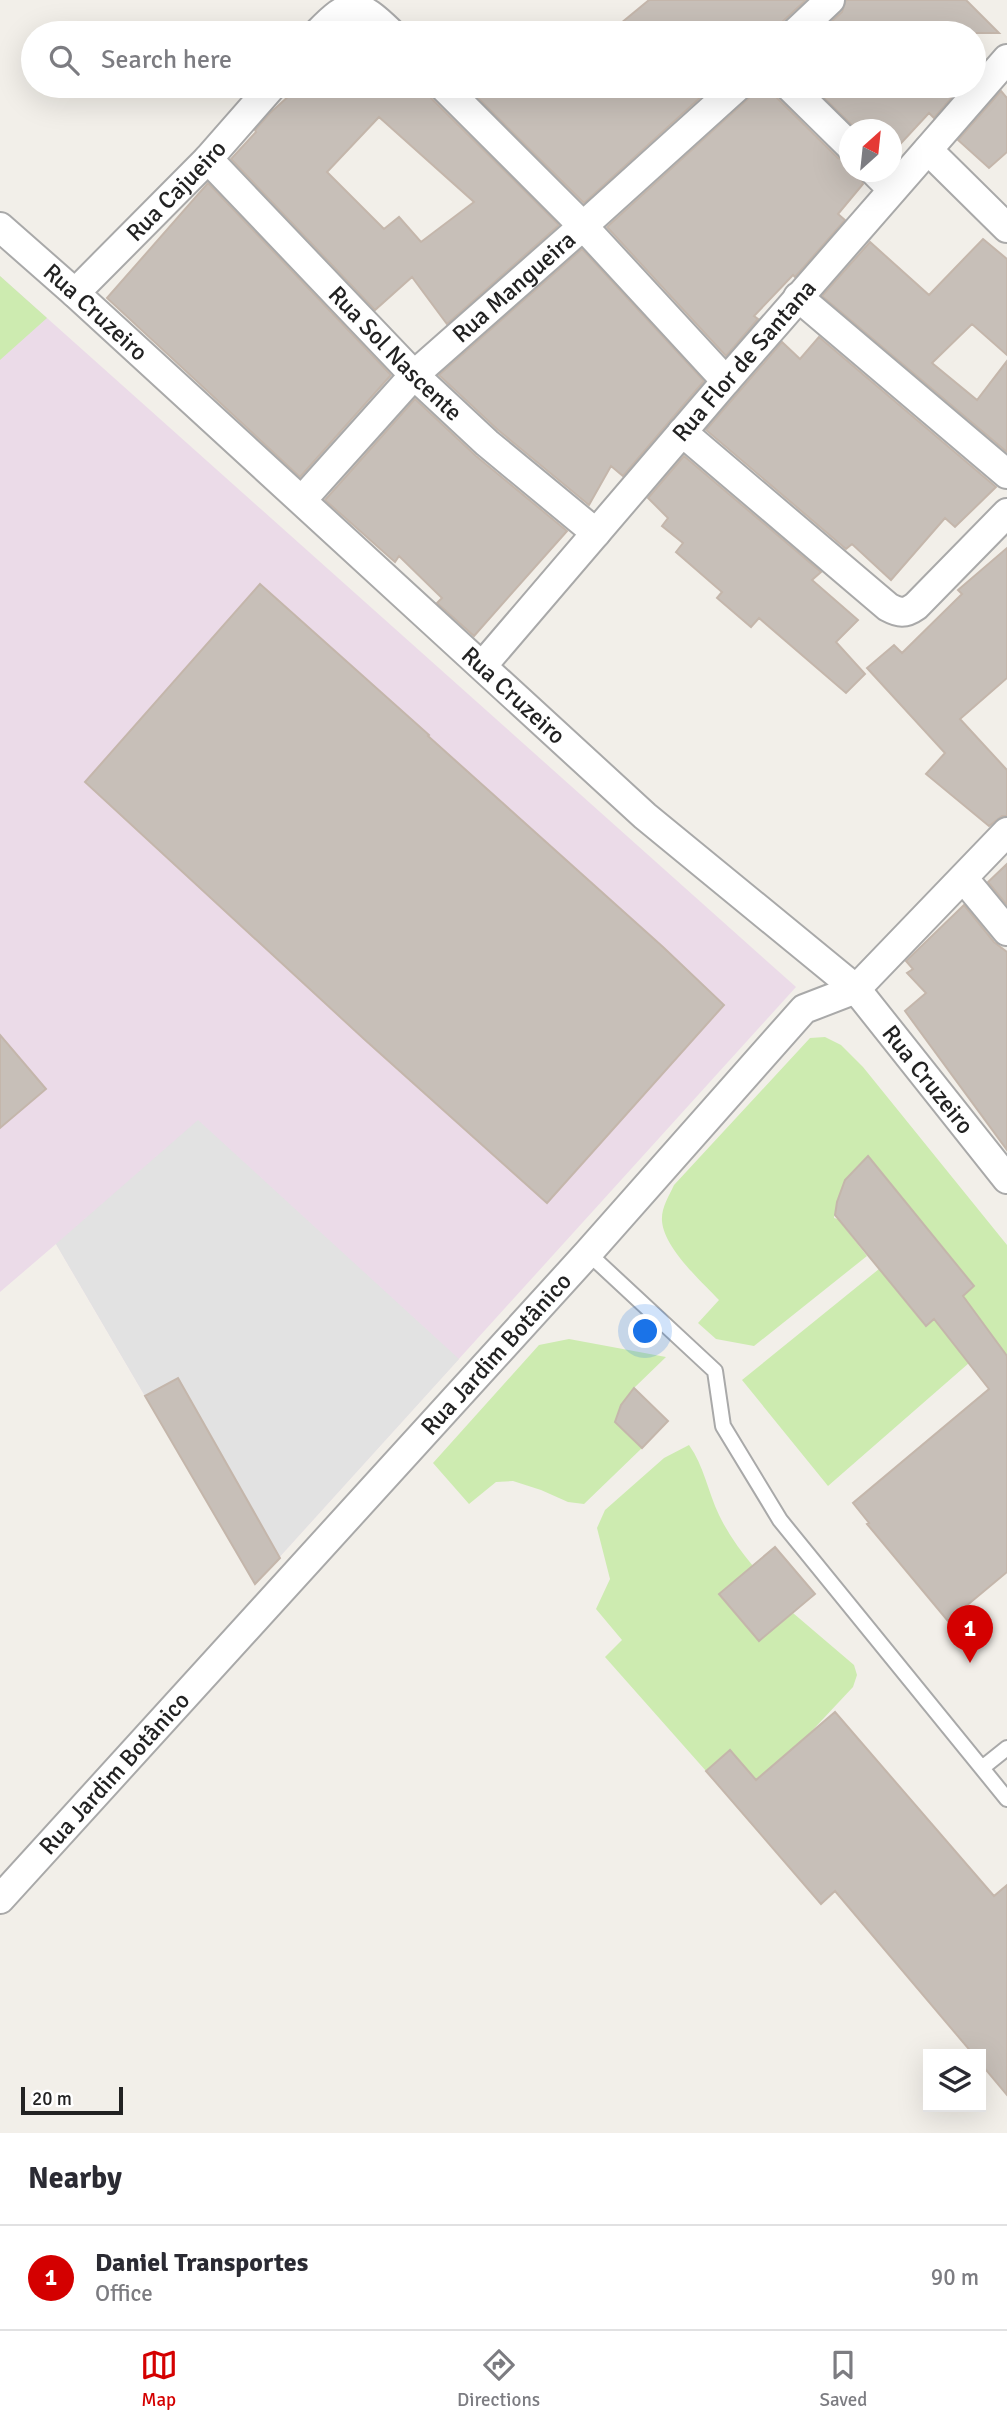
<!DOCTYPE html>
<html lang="en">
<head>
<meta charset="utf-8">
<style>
  body { margin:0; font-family:Signika,sans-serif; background:#f7f7f7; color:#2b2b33 }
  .controls { position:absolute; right:21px; bottom:21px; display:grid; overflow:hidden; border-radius:0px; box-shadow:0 7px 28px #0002 }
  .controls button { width:63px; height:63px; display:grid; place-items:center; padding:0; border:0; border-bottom:2px solid #e1e1e2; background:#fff; color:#2b2b33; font:35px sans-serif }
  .compass { position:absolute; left:839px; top:119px; width:63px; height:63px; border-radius:50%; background:#fff; box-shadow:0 7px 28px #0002; rotate:27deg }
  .scale { position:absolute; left:21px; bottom:18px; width:102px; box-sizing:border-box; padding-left:7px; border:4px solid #222; border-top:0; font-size:19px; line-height:24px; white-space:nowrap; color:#222; -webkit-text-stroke:5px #fff; paint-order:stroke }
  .you { position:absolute; left:646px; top:1332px; width:24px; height:24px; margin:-18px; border:5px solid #fff; border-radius:50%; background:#1a73e8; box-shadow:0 0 0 10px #1a73e833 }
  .badge { display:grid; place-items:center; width:46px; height:46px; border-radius:50%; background:#d40000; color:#fff; font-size:23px; font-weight:700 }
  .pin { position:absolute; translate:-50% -58px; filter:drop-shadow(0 2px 4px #0008) }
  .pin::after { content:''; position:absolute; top:37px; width:24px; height:21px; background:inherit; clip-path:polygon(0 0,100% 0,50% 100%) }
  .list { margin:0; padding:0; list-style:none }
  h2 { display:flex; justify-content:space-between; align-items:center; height:91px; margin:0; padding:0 28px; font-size:30px }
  h2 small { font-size:23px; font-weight:400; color:#7c7c81 }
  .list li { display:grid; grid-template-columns:46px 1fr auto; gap:21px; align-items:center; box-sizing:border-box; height:105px; padding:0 28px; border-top:2px solid #e1e1e2 }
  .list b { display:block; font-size:26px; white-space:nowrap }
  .list p { margin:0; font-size:23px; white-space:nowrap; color:#7c7c81 }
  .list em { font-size:23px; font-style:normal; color:#7c7c81 }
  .icon { flex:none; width:38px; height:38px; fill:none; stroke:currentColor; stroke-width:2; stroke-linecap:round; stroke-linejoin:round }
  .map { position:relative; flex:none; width:1007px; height:2133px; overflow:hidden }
  .search { position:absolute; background:#fff; box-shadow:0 7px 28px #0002; left:21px; right:21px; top:21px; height:77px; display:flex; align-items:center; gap:18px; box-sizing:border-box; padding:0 24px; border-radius:38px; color:#7c7c81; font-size:26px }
  .sheet { height:196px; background:#fff }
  nav { display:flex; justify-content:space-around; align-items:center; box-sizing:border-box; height:98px; border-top:2px solid #e1e1e2; background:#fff; font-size:19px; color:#7c7c81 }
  nav a { display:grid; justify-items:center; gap:4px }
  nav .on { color:#d40000 }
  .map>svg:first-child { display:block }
</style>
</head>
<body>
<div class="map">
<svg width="1007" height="2133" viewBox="0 0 1007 2133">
  <rect width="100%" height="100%" fill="#f2efe9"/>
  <path fill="#ebdbe8" d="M0 276 796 987 255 1584 56 1244 0 1292Z"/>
  <path fill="#cdebb0" d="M0 276 47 318 0 360Z
    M825 1037 841 1045 863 1067 1007 1245V1356L963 1296 974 1286 869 1157C847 1172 838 1193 834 1218L838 1219 867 1256 754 1346 716 1339 698 1323 719 1300C701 1281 664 1248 662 1221 661 1208 669 1196 674 1185L810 1038Z
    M879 1269 925 1326 934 1319 969 1363 828 1486 742 1380Z
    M569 1339 666 1357 634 1388 615 1422 642 1448 584 1504 568 1502 541 1490 513 1481 496 1482 469 1504 433 1463 539 1345Z
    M689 1445C704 1466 708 1492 719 1515 728 1534 740 1550 753 1566L719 1595 759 1641 793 1613 854 1665 857 1675 853 1687 808 1735 756 1780 730 1751 706 1771 605 1657 622 1640 596 1609 610 1579 597 1528 605 1510 664 1458Z"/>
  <path fill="#e2e2e2" d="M198 1120 459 1359 255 1584 56 1244Z"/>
  <path fill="#c7bfb8" stroke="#c4b6ab" stroke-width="2" fill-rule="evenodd" d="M649 0H806L783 21 779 33H609Z
    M846 0H966L999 33H819L842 12Z
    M300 86H422L431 98 559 225 447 324 412 277 375 310 231 159 256 132 255 130 270 113ZM379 117 474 202 421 242 399 217 384 229 327 172Z
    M466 86H713L584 203Z
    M754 86H773L777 98 838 158 850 162V172H859L863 184 838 214 845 220 795 277 793 275 754 316 758 319 726 356 607 227 749 98Z
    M812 86H962L934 118 929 113 892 153V130H857Z
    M1001 91 1007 98V152L989 168 958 140Z
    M208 183 391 375 300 477 107 298Z
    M983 239 1007 259V355L972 324 932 363 977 400 1007 361V452L822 296 870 242 929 295Z
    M582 249 704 381 623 476 611 466 589 505 498 430 439 375Z
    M819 337 996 487 955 527 945 518 891 580 852 544 846 549 706 430 782 342 800 359Z
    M415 399 476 456 567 531 474 636 437 603 442 598 399 556 395 562 325 500Z
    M684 456 821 572 812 580 858 620 836 642 865 674 846 693 759 618 751 627 717 598 722 592 676 552 683 543 662 526 668 518 648 498Z
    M1007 548V678L960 719 1007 770V816H1002L989 826 926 774 945 753 867 668 894 645 902 653 962 594 958 590Z
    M260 584 429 735 428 736 663 947 724 1005 547 1203 364 1039 85 782Z
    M1007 864V905L988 882Z
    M964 905 994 942 1007 952V1150L905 1011 926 993 907 973 913 969 906 961Z
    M0 1035 46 1089 0 1128Z
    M868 1156 974 1286 963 1296 1007 1356V1572L948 1621 867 1524 869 1523 853 1503 989 1389 934 1319 926 1326 835 1215 837 1202 845 1180Z
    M178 1378 280 1558 255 1584 145 1396Z
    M634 1388 668 1421 642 1448 615 1422 621 1405Z
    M775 1547 815 1594 759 1641 719 1594Z
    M835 1712 994 1896 1007 1885V2095L981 2064V2054H973L835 1891 821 1904 706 1771 730 1750 756 1780Z"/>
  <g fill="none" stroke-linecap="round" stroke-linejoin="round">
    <defs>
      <path id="lane" d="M588 1253 715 1371 723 1426 780 1520 1007 1799
        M982 1768 1007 1748"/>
      <g id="street">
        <path d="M318 33C350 0 357 0 391 33"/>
        <path d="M795 33 830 0"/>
        <path d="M443 86 583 226 726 381"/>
        <path d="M789 86 850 146"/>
        <path d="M928 150 1007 228"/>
        <path id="s1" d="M208 159 414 375 487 443 596 533"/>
        <path d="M875 172 892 189"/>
        <path id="s2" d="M0 227 75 293 645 816 856 989 1007 1179"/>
        <path id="s3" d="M75 293 208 159 272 86"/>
        <path d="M798 297 1007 474"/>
        <path d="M682 432 888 607C899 613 905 614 916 606L1007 513"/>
        <path id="s4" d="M302 500 414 375 583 226 738 86"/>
        <path id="s5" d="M483 665 726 381 1007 59"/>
        <path d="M964 879 1007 931"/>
        <path id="s6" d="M0 1899 588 1253 804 1009 856 989 1007 832"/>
      </g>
    </defs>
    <use href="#lane" stroke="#a9a9a9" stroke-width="18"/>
    <use href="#street" stroke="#a9a9a9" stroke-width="32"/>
    <use href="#lane" stroke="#fff" stroke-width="14"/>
    <use href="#street" stroke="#fff" stroke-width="28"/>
  </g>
  <g text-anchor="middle" stroke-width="7" stroke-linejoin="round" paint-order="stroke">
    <g font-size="24" fill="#222" stroke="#fff">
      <text dy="8" stroke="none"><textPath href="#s3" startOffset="144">Rua Cajueiro</textPath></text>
      <text dy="8" stroke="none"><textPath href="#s4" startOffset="301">Rua Mangueira</textPath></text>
      <text dy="8" stroke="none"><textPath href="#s2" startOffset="128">Rua Cruzeiro</textPath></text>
      <text dy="8" stroke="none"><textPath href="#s1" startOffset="270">Rua Sol Nascente</textPath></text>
      <text dy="8" stroke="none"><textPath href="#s5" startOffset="401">Rua Flor de Santana</textPath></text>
      <text dy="8" stroke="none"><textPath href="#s2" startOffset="695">Rua Cruzeiro</textPath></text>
      <text dy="8" stroke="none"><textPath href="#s2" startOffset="1262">Rua Cruzeiro</textPath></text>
      <text dy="8" stroke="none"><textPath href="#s6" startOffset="737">Rua Jardim Botânico</textPath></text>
      <text dy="8" stroke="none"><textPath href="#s6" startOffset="170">Rua Jardim Botânico</textPath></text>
    </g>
  </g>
</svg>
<div class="controls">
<button><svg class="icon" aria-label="layers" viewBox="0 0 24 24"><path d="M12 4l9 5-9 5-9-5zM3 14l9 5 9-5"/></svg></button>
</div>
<svg class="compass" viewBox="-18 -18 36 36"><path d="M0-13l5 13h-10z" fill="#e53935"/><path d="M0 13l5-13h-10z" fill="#7c7c81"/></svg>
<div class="scale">20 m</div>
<div class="you"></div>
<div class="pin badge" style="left:970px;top:1663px">1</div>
<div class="search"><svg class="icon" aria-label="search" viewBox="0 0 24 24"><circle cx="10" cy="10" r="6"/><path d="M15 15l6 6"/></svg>Search here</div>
</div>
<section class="sheet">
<h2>Nearby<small></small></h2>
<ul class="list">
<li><span class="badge">1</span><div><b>Daniel Transportes</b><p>Office</p></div><em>90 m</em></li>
</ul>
</section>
<nav>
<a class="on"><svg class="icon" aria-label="map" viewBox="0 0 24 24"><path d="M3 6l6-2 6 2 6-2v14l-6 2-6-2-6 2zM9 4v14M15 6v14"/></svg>Map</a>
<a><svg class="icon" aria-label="directions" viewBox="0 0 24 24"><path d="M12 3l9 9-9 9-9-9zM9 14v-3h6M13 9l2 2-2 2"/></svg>Directions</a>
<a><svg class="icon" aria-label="saved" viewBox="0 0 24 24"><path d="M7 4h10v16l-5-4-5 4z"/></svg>Saved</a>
</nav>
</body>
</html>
